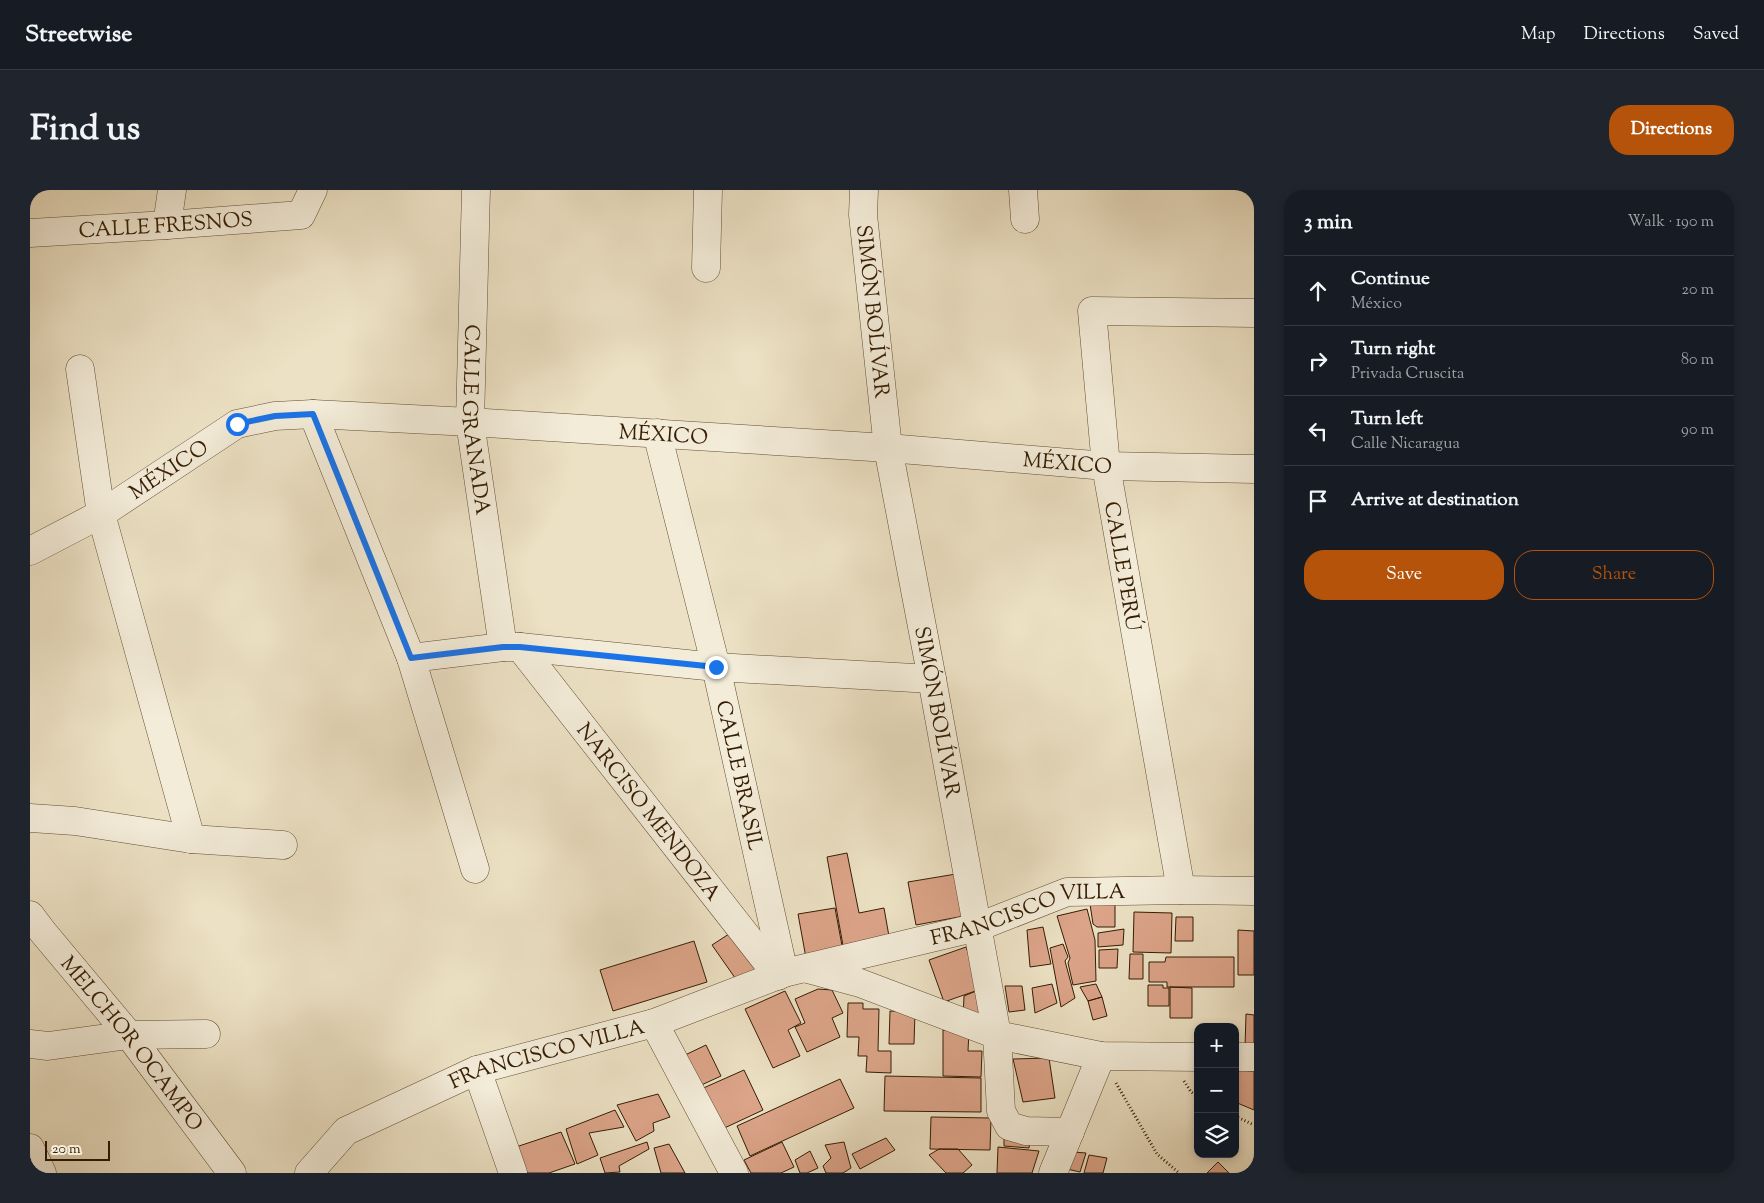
<!DOCTYPE html>
<html lang="en">
<head>
<meta charset="utf-8">
<style>
  body { margin:0; font-family:"Sorts Mill Goudy",serif; background:#20242c; color:#f1f3f6 }
  .controls { position:absolute; right:15px; bottom:15px; display:grid; overflow:hidden; border-radius:10px; box-shadow:0 2px 8px #0003 }
  .controls button { width:45px; height:45px; display:grid; place-items:center; padding:0; border:0; border-bottom:1px solid #363941; background:#171b24; color:#f1f3f6; font:25px sans-serif }
  .scale { position:absolute; left:15px; bottom:12px; width:65px; box-sizing:border-box; padding-left:5px; border:2px solid #351d02; border-top:0; font-size:14px; line-height:18px; white-space:nowrap; color:#351d02; -webkit-text-stroke:4px #f3ecd9; paint-order:stroke }
  .stop { position:absolute; width:15px; height:15px; margin:-11px; border:4px solid #1a73e8; border-radius:50%; background:#fff }
  .stop.end { background:#1a73e8; border-color:#fff; box-shadow:0 1px 5px #0008 }
  .list { margin:0; padding:0; list-style:none }
  h2 { display:flex; justify-content:space-between; align-items:center; height:65px; margin:0; padding:0 20px; font-size:21px }
  h2 small { font-size:16px; font-weight:400; color:#9ea1a6 }
  .list li { display:grid; grid-template-columns:32px 1fr auto; gap:15px; align-items:center; box-sizing:border-box; height:70px; padding:0 20px; border-top:1px solid #363941 }
  .list b { display:block; font-size:19px; white-space:nowrap }
  .list p { margin:0; font-size:16px; white-space:nowrap; color:#9ea1a6 }
  .list em { font-size:16px; font-style:normal; color:#9ea1a6 }
  .actions { display:flex; gap:10px; padding:15px 20px }
  .actions a { flex:1; padding:11px 0; border:1px solid #b45309; border-radius:20px; text-align:center; font-size:18px; color:#b45309 }
  .actions .main { background:#b45309; color:#fff }
  .icon { flex:none; width:28px; height:28px; fill:none; stroke:currentColor; stroke-width:2; stroke-linecap:round; stroke-linejoin:round }
  .map { position:relative; flex:none; width:1224px; height:983px; overflow:hidden; border-radius:20px }
  header { display:flex; align-items:center; gap:30px; box-sizing:border-box; height:70px; padding:0 25px; background:#171b24; border-bottom:1px solid #363941 }
  header strong { font-size:24px }
  nav { display:flex; gap:28px; margin-inline-start:auto; font-size:18px }
  .intro { display:flex; align-items:center; justify-content:space-between; box-sizing:border-box; height:120px; padding:0 30px }
  h1 { margin:0; font-size:35px }
  .button { padding:12px 22px; border-radius:20px; background:#b45309; color:#fff; font-size:18px; font-weight:700 }
  main { display:flex; gap:30px; padding:0 30px }
  aside { flex:1; background:#171b24; border-radius:20px; box-shadow:0 2px 8px #0003 }
  .map>svg:first-child { display:block }
</style>
</head>
<body>
<header>
<strong>Streetwise</strong>
<nav><a>Map</a><a>Directions</a><a>Saved</a></nav>
</header>
<div class="intro"><h1>Find us</h1><a class="button">Directions</a></div>
<main>
<div class="map">
<svg width="1224" height="983" viewBox="0 0 1224 983">
  <rect width="100%" height="100%" fill="#ece1c4"/>
  <filter id="stains"><feTurbulence type="fractalNoise" baseFrequency=".004" numOctaves="4"/><feColorMatrix values="0 0 0 0 .2 0 0 0 0 .09 0 0 0 0 .02 0 0 0 .5 -.17"/></filter>
  <radialGradient id="worn" r=".72"><stop offset=".6" stop-color="#630" stop-opacity="0"/><stop offset="1" stop-color="#630" stop-opacity=".3"/></radialGradient>
  <path fill="#dca489" stroke="#351d02" d="M817 663 829 723 854 718 860 752 814 761 797 667Z
    M926 684 934 726 886 735 878 692Z
    M1060 714H1085V737H1067L1063 734Z
    M805 718 813 761 776 768 768 724Z
    M1057 719 1065 750 1066 791 1043 795 1038 773 1040 768 1027 726Z
    M1104 722 1142 723 1141 763 1103 762Z
    M1146 727H1163V751H1145Z
    M1013 737 1021 774 1000 777 997 740Z
    M1094 739 1093 755 1068 757V743Z
    M1208 740 1224 741V785H1208Z
    M702 742 729 781 710 795 682 755Z
    M664 751 677 792 583 821 570 780Z
    M1033 754 1038 767 1035 771 1045 808 1031 817 1020 758Z
    M936 757 951 799 914 812 899 770Z
    M1088 759 1087 778H1069V760Z
    M1100 764H1113V789H1099Z
    M1136 767H1204V797H1137V792H1119V772H1135Z
    M1022 794 1027 813 1005 823 1002 798Z
    M1066 794 1072 807 1058 811 1050 797Z
    M1118 795H1133V798H1139V816H1118Z
    M975 796H992L995 820 979 822Z
    M1140 797 1162 798V828H1140Z
    M788 799 802 800 813 823 802 828 810 847 777 862 765 837 775 833 765 809Z
    M951 799 950 830 933 829 934 806Z
    M755 801 771 833 758 840 770 866 743 878 715 819Z
    M1072 807 1077 826 1063 830 1058 811Z
    M818 813H833V819H849L848 861H861V883L836 882 837 866H828L829 847H817Z
    M860 821 885 822 884 854H859Z
    M1216 824 1224 825V857H1215Z
    M913 840 939 841 938 861H952L951 887 913 886Z
    M676 855 691 886 667 897 653 866Z
    M1019 868 1025 908 993 912 983 869Z
    M714 880 733 920 688 941 669 900Z
    M1205 880 1224 881V920L1205 912Z
    M855 886 951 888V922L854 921Z
    M810 889 824 918 720 966 707 936Z
    M628 904 640 927 623 933 624 941 606 951 587 915Z
    M585 920 594 937 559 943 568 965 547 974 536 939Z
    M901 927 961 928 960 960 900 959Z
    M531 942 545 974 519 983H497L486 957Z
    M974 943 1001 944 999 958 974 956Z
    M856 948 865 960 830 979 822 964Z
    M617 952 619 959 589 976 590 982 575 983 570 968Z
    M752 952 764 977 751 983H721L714 970Z
    M814 952 821 978 813 983H796L793 976 801 968 795 955Z
    M639 954 655 983H631L624 958Z
    M968 957 1009 961 1002 983H967Z
    M909 959H928L942 975 933 983H916L899 965Z
    M780 961 788 978 777 983H770L765 970Z
    M1043 962 1056 963 1050 982 1037 979Z
    M1059 965 1077 968 1073 983H1054Z
    M1188 972 1199 983H1177Z"/>
  <g fill="none" stroke-linecap="round" stroke-linejoin="round">
    <defs>
      <g id="minor">
        <path id="s1" d="M446 0 440 232 473 457"/>
        <path id="s2" d="M834 0 833 25 858 258 902 489 967 845 971 921 979 936 996 941 1040 942"/>
        <path d="M993 0 995 29"/>
        <path d="M137 35 142 0"/>
        <path id="s3" d="M0 43 137 35 271 25 283 0"/>
        <path d="M676 78 678 0"/>
        <path d="M50 179 71 324 161 649"/>
        <path d="M283 224 381 468 445 679"/>
        <path id="s4" d="M627 243 686 477 754 783"/>
        <path id="s5" d="M0 361 71 324 207 234 245 226 283 224 440 232 858 258 1076 276 1224 279"/>
        <path id="s6" d="M490 457 748 786"/>
        <path d="M381 468 473 457H490L686 477 902 489"/>
        <path d="M0 628 45 631 161 649 253 655"/>
        <path d="M1151 700 1076 276 1062 121 1224 123"/>
        <path id="s7" d="M0 725 12 741 99 845 202 983"/>
        <path d="M778 779 830 793 967 845 1071 866 1168 867"/>
        <path d="M624 833 704 983"/>
        <path d="M0 854 18 856 99 845 176 844"/>
        <path d="M1205 867H1224"/>
        <path d="M447 880 483 983"/>
        <path d="M0 958 12 983"/>
        <path id="s8" d="M279 983 316 941 447 880 624 833 754 783 948 737 1037 702 1151 700 1224 701"/>
        <path d="M1023 983 1071 866"/>
      </g>
    </defs>
    <use href="#minor" stroke="#634e32" stroke-width="29"/>
    <path stroke="#351d02" stroke-width="3" stroke-dasharray="1 2.5" stroke-linecap="butt" d="M1154 891 1161 902 1168 906
      M1086 893 1127 964 1149 983
      M1205 926 1224 935"/>
    <use href="#minor" stroke="#f3ecd9" stroke-width="28"/>
  </g>
  <g fill="none" stroke-linecap="round" stroke-linejoin="round">
    <path stroke="#1a73e8" stroke-width="6" d="M207 234 245 226 283 224 381 468 473 457H490L686 477"/>
  </g>
  <g text-anchor="middle" stroke-width="5" stroke-linejoin="round" paint-order="stroke">
    <g font-size="21" fill="#351d02" stroke="#f3ecd9">
      <text dy="7" stroke="none"><textPath href="#s3" startOffset="136">CALLE FRESNOS</textPath></text>
      <text dy="7" stroke="none"><textPath href="#s2" startOffset="122">SIMÓN BOLÍVAR</textPath></text>
      <text dy="7" stroke="none"><textPath href="#s1" startOffset="230">CALLE GRANADA</textPath></text>
      <text dy="7" stroke="none"><textPath href="#s5" startOffset="671">MÉXICO</textPath></text>
      <text dy="7" stroke="none"><textPath href="#s5" startOffset="1076">MÉXICO</textPath></text>
      <text dy="7" stroke="none"><textPath href="#s5" startOffset="161">MÉXICO</textPath></text>
      <text transform="translate(1093 376) rotate(80)" y="7">CALLE PERÚ</text>
      <text dy="7" stroke="none"><textPath href="#s2" startOffset="528">SIMÓN BOLÍVAR</textPath></text>
      <text dy="7" stroke="none"><textPath href="#s4" startOffset="352">CALLE BRASIL</textPath></text>
      <text dy="7" stroke="none"><textPath href="#s6" startOffset="209">NARCISO MENDOZA</textPath></text>
      <text dy="7" stroke="none"><textPath href="#s8" startOffset="775">FRANCISCO VILLA</textPath></text>
      <text dy="7" stroke="none"><textPath href="#s7" startOffset="164">MELCHOR OCAMPO</textPath></text>
      <text dy="7" stroke="none"><textPath href="#s8" startOffset="272">FRANCISCO VILLA</textPath></text>
    </g>
  </g>
  <rect width="100%" height="100%" filter="url(#stains)"/>
  <rect width="100%" height="100%" fill="url(#worn)"/>
</svg>
<div class="controls">
<button>+</button>
<button>−</button>
<button><svg class="icon" aria-label="layers" viewBox="0 0 24 24"><path d="M12 4l9 5-9 5-9-5zM3 14l9 5 9-5"/></svg></button>
</div>
<div class="scale">20 m</div>
<div class="stop" style="left:207px;top:234px"></div>
<div class="stop end" style="left:686px;top:477px"></div>
</div>
<aside>
<h2>3 min<small>Walk · 190 m</small></h2>
<ul class="list">
<li><svg class="icon" aria-label="ahead" viewBox="0 0 24 24"><path d="M12 20V5M6 11l6-6 6 6"/></svg><div><b>Continue</b><p>México</p></div><em>20 m</em></li>
<li><svg class="icon" aria-label="right" viewBox="0 0 24 24"><path d="M7 20v-9h11M14 6l5 5-5 5"/></svg><div><b>Turn right</b><p>Privada Cruscita</p></div><em>80 m</em></li>
<li><svg class="icon" aria-label="left" viewBox="0 0 24 24"><path d="M17 20v-9H6M10 6l-5 5 5 5"/></svg><div><b>Turn left</b><p>Calle Nicaragua</p></div><em>90 m</em></li>
<li><svg class="icon" aria-label="arrive" viewBox="0 0 24 24"><path d="M6 21V4h12l-3 4 3 4H6"/></svg><div><b>Arrive at destination</b></div></li>
</ul>
<div class="actions"><a class="main">Save</a><a>Share</a></div>
</aside>
</main>
</body>
</html>
